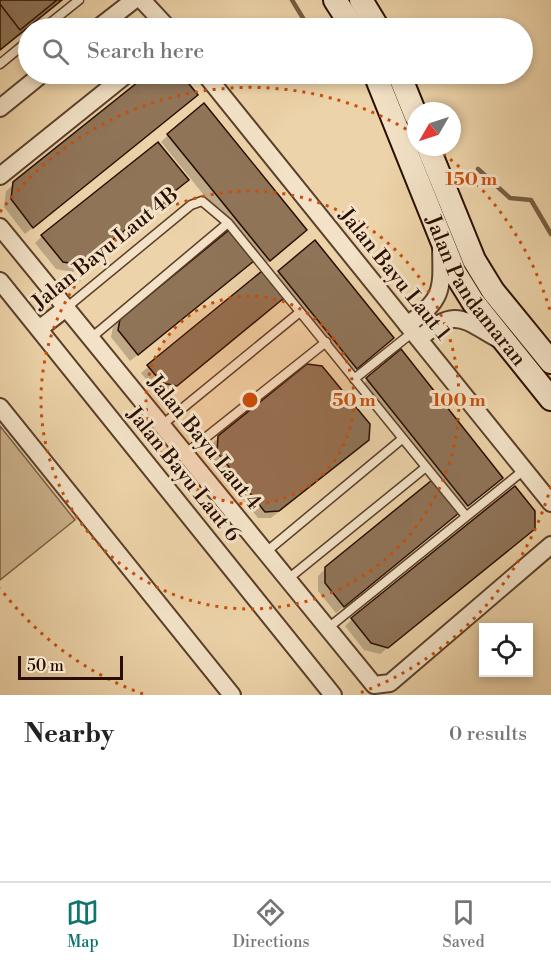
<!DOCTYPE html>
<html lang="en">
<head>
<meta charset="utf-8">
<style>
  body { margin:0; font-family:"Libre Bodoni",serif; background:#f6f6f6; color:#222 }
  .controls { position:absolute; right:18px; bottom:18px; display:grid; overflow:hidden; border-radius:0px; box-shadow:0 3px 9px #0003 }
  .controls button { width:54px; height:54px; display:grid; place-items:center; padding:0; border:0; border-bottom:2px solid #e0e0e0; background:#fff; color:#222; font:30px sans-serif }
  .compass { position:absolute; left:407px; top:102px; width:54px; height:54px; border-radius:50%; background:#fff; box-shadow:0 3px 9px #0003; rotate:231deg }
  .scale { position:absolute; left:18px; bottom:15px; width:105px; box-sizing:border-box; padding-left:6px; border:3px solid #290e00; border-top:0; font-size:16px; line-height:21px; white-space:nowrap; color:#290e00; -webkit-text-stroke:4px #f3e2c7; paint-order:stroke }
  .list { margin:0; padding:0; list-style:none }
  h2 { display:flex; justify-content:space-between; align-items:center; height:78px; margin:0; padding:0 24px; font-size:26px }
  h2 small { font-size:20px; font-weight:400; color:#767676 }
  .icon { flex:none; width:33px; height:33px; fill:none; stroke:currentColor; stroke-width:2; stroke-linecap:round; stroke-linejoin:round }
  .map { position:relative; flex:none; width:551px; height:695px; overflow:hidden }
  .search { position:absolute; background:#fff; box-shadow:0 3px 9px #0003; left:18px; right:18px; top:18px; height:66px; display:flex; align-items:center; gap:15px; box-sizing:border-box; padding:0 21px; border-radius:33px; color:#767676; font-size:22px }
  .sheet { height:186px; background:#fff }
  nav { display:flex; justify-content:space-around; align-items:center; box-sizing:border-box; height:84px; border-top:2px solid #e0e0e0; background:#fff; font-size:16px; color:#767676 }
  nav a { display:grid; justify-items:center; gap:3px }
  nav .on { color:#0f766e }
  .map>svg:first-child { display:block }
</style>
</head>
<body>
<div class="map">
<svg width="551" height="695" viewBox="0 0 551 695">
  <rect width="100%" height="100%" fill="#edd3a9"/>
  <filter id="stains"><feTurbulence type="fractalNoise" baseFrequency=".00333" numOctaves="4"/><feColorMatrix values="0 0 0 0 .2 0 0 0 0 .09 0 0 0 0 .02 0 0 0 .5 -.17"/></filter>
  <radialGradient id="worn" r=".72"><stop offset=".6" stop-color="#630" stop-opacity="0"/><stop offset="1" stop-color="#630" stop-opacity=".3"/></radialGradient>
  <path fill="#ccb28c" stroke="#7a6046" stroke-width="1.5" d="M0 426 75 520 0 580Z"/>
  <path fill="#0003" d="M150 74H179L196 95 25 234 4 207 6 191Z
    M168 135 298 237 262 267 161 142Z
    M180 187 73 272 56 269 35 243 42 236Z
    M315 243 385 345 349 375 271 279Z
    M245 268 130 361 111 337 113 327 121 320Z
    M262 273 282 298 168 393 155 390 141 373Z
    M401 352 494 485 460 512 360 386Z
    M219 437 368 440 271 518H258L210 459 211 445Z
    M450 520 336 613 318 591V576L326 568Z
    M526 536 380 654 364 650 345 626 352 619Z"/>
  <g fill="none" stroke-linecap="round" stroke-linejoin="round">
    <path stroke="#765c43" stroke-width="4.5" d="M292 0 309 28
      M342 74 348 79
      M478 169 510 198 531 200 551 234"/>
  </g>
  <path fill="#8f7458" stroke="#290e00" stroke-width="1.5" d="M0 0H62L0 50Z
    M0 0H57L20 30 0 4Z
    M148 74H181L198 95 33 228 11 199 13 182Z
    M204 103 307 230 270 261 167 134Z
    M158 142 189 180 81 265 63 262 41 235Z
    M229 230 254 261 138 355 118 330 120 319Z
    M315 240 394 338 357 369 278 271Z
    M262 271 284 298 177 386 162 383 147 365Z
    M401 349 503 478 468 506 366 378Z
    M307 364 322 366 370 424 369 440 279 511 265 512 217 452 218 436Z
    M432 480 459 513 344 607 325 583V567Z
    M515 486 535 511V529L388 648 371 643 351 618Z"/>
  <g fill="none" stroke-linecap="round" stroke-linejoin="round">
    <defs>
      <path id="service" d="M44 28 79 0
        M0 64 28 41
        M66 308 191 205 202 201 228 223 426 467 288 579
        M91 338 228 223
        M354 379 413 332
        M162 425 300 312
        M185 454 326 342
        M426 467 466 516
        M266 552 402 439
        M328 628 524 470"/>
      <path id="minor" d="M142 0 168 28
        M98 28 134 0
        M205 74 551 503
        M0 108 42 74
        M0 176 127 74
        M0 227 374 685
        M0 281 333 695
        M407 325C444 299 442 290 441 247
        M39 329 66 308
        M419 339C456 306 462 319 500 340
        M0 407 232 695
        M374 685 390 683 551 545"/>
      <g id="secondary">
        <path d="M335 0 353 28"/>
        <path d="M361 0 378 28"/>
        <path id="s1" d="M375 74 455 273 473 302 551 399"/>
        <path d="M399 74 416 116"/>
        <path d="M428 147 474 260 493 291 551 362"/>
      </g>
    </defs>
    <use href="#service" stroke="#5a3f2a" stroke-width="11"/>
    <use href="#minor" stroke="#5a3f2a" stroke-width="20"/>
    <use href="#secondary" stroke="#290e00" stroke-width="26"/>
    <use href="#service" stroke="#f3e2c7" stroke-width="8"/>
    <use href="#minor" stroke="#f3e2c7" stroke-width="16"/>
    <use href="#secondary" stroke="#f3e2c7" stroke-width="22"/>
  </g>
  <circle cx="250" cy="400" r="104" fill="#cb4e0a" fill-opacity=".12"/>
  <g fill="none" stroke="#cb4e0a" stroke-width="3" stroke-dasharray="3 6">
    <circle cx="250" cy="400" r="104"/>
    <circle cx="250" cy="400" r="209"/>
    <path d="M551 486A313 313 0 0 1 357 694M143 694A313 313 0 0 1 0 588M0 212A313 313 0 0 1 416 135M436 148A313 313 0 0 1 551 314"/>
  </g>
  <g text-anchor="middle" stroke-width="6" stroke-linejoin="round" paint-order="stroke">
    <g font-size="21" fill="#290e00" stroke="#f3e2c7">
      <text transform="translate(105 248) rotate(-39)" y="7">Jalan Bayu Laut 4B</text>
      <text transform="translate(395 274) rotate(51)" y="7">Jalan Bayu Laut 1</text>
      <text dy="7" stroke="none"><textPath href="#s1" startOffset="240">Jalan Pandamaran</textPath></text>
      <text transform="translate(205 442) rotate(51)" y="7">Jalan Bayu Laut 4</text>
      <text transform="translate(184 474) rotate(51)" y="7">Jalan Bayu Laut 6</text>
    </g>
  </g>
  <circle cx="250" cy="400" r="9" fill="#cb4e0a" stroke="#f3e2c7" stroke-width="3"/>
  <g font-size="18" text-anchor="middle" font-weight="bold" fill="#cb4e0a" stroke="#f3e2c7" stroke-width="6" stroke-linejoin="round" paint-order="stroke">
    <text x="471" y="185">150 m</text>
    <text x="354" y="406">50 m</text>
    <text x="459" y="406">100 m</text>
  </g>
  <rect width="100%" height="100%" filter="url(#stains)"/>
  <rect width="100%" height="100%" fill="url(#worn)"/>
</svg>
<div class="controls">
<button><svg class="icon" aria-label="locate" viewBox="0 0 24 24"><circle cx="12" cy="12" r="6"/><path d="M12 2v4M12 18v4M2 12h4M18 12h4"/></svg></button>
</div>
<svg class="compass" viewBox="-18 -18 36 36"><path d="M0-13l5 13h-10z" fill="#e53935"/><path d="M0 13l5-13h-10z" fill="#767676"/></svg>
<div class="scale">50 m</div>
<div class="search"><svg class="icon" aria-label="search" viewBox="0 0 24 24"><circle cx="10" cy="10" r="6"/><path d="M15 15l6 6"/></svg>Search here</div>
</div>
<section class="sheet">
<h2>Nearby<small>0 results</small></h2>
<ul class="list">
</ul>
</section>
<nav>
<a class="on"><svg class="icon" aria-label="map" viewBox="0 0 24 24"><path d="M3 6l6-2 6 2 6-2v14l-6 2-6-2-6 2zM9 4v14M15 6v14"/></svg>Map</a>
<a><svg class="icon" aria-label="directions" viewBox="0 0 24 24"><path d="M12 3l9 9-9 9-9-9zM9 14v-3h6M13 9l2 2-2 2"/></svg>Directions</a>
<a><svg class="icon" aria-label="saved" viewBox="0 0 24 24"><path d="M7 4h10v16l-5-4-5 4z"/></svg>Saved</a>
</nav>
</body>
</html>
